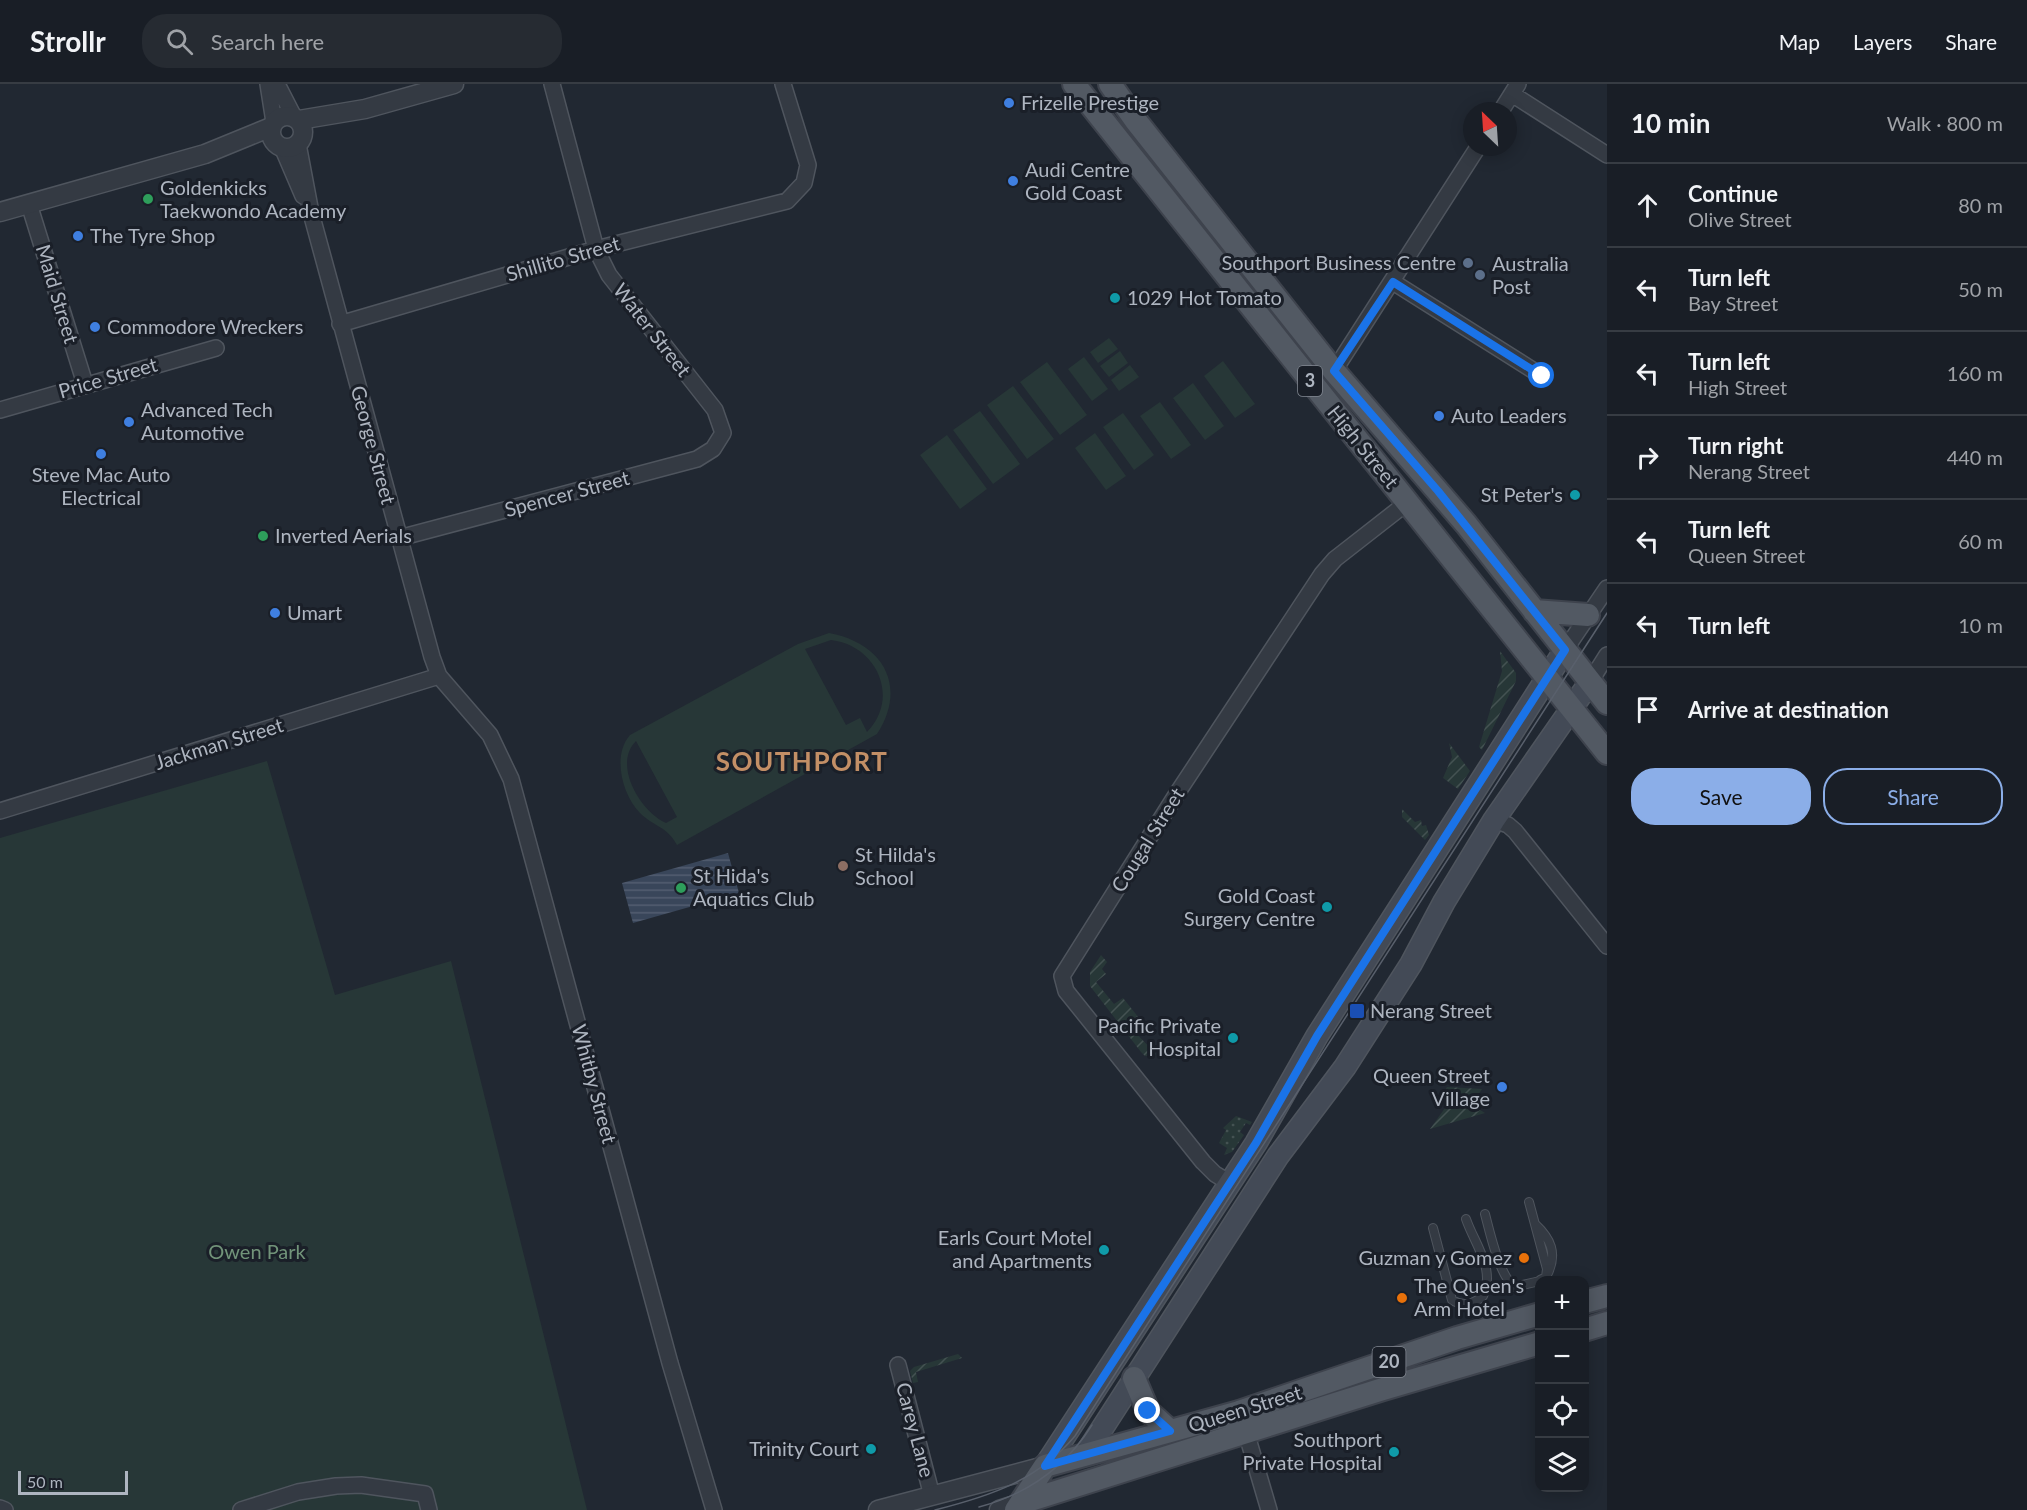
<!DOCTYPE html>
<html lang="en">
<head>
<meta charset="utf-8">
<style>
  body { margin:0; font-family:Lato,sans-serif; background:#262b32; color:#f1f3f6 }
  .controls { position:absolute; right:18px; bottom:18px; display:grid; overflow:hidden; border-radius:12px; box-shadow:0 3px 15px #0003 }
  .controls button { width:54px; height:54px; display:grid; place-items:center; padding:0; border:0; border-bottom:2px solid #373c43; background:#191e26; color:#f1f3f6; font:30px sans-serif }
  .compass { position:absolute; left:1463px; top:18px; width:54px; height:54px; border-radius:50%; background:#191e26; box-shadow:0 3px 15px #0003; rotate:335deg }
  .scale { position:absolute; left:18px; bottom:15px; width:110px; box-sizing:border-box; padding-left:6px; border:3px solid #aeb5c0; border-top:0; font-size:16px; line-height:21px; white-space:nowrap; color:#aeb5c0; -webkit-text-stroke:4px #1a1f28; paint-order:stroke }
  .stop { position:absolute; width:18px; height:18px; margin:-14px; border:4px solid #1a73e8; border-radius:50%; background:#fff }
  .stop.end { background:#1a73e8; border-color:#fff; box-shadow:0 2px 6px #0008 }
  .list { margin:0; padding:0; list-style:none }
  h2 { display:flex; justify-content:space-between; align-items:center; height:78px; margin:0; padding:0 24px; font-size:26px }
  h2 small { font-size:20px; font-weight:400; color:#9fa2a7 }
  .list li { display:grid; grid-template-columns:39px 1fr auto; gap:18px; align-items:center; box-sizing:border-box; height:84px; padding:0 24px; border-top:2px solid #373c43 }
  .list b { display:block; font-size:22px; white-space:nowrap }
  .list p { margin:0; font-size:20px; white-space:nowrap; color:#9fa2a7 }
  .list em { font-size:20px; font-style:normal; color:#9fa2a7 }
  .actions { display:flex; gap:12px; padding:18px 24px }
  .actions a { flex:1; padding:14px 0; border:2px solid #8baee8; border-radius:24px; text-align:center; font-size:21px; color:#8baee8 }
  .actions .main { background:#8baee8; color:#111 }
  .icon { flex:none; width:33px; height:33px; fill:none; stroke:currentColor; stroke-width:2; stroke-linecap:round; stroke-linejoin:round }
  .map { position:relative; flex:none; width:1607px; height:1426px; overflow:hidden }
  header { display:flex; align-items:center; gap:36px; box-sizing:border-box; height:84px; padding:0 30px; background:#191e26; border-bottom:2px solid #373c43 }
  header strong { font-size:28px }
  nav { display:flex; gap:33px; margin-inline-start:auto; font-size:21px }
  .search { width:420px; height:54px; background:#262b32; display:flex; align-items:center; gap:15px; box-sizing:border-box; padding:0 21px; border-radius:24px; color:#9fa2a7; font-size:22px }
  main { display:flex }
  aside { flex:1; background:#191e26 }
  .map>svg:first-child { display:block }
</style>
</head>
<body>
<header>
<strong>Strollr</strong>
<div class="search"><svg class="icon" aria-label="search" viewBox="0 0 24 24"><circle cx="10" cy="10" r="6"/><path d="M15 15l6 6"/></svg>Search here</div>
<nav><a>Map</a><a>Layers</a><a>Share</a></nav>
</header>
<main>
<div class="map">
<svg width="1607" height="1426" viewBox="0 0 1607 1426">
  <defs>
    <pattern id="grass-dots" width="8" height="8" patternUnits="userSpaceOnUse" patternTransform="scale(1.5)"><rect width="8" height="8" fill="#273737"/><path d="M2 2h.1M6 6h.1" fill="none" stroke="#445252" stroke-width="1.8" stroke-linecap="round"/></pattern>
    <pattern id="garden-furrows" width="10" height="10" patternUnits="userSpaceOnUse" patternTransform="scale(1.5)"><rect width="10" height="10" fill="#273737"/><path d="M-1 1l2-2M0 10L10 0M9 11l2-2" fill="none" stroke="#445252"/></pattern>
    <pattern id="water-rules" width="6" height="5" patternUnits="userSpaceOnUse" patternTransform="scale(1.5)"><rect width="6" height="5" fill="#39465a"/><path d="M0 2.5h6" fill="none" stroke="#535e70"/></pattern>
  </defs>
  <rect width="100%" height="100%" fill="#212832"/>
  <path fill="url(#grass-dots)" d="M1236 1032 1252 1038 1250 1041 1246 1039 1240 1048 1244 1051 1232 1068 1224 1071 1227 1064 1219 1059 1226 1046 1223 1044Z"/>
  <path fill="#273737" fill-rule="evenodd" d="M1109 254 1118 265 1098 279 1090 268Z
    M1120 267 1128 279 1109 293 1100 282Z
    M1084 273 1108 305 1092 317 1068 285Z
    M1223 277 1255 320 1235 334 1204 292Z
    M1047 278 1087 331 1060 351 1020 298Z
    M1130 281 1139 293 1119 307 1111 296Z
    M1193 299 1224 342 1205 356 1173 314Z
    M1013 302 1054 355 1027 375 987 321Z
    M1160 318 1191 361 1171 375 1140 332Z
    M980 327 1020 380 993 400 953 346Z
    M1123 329 1154 371 1134 386 1103 343Z
    M1095 349 1126 392 1106 406 1075 364Z
    M947 351 987 405 960 425 920 371Z
    M829 549C883 559 908 602 877 650L677 761C667 742 654 743 640 729 622 711 612 671 630 651L798 560ZM831 556C876 561 901 613 867 648L860 634 846 641 805 565ZM636 657 677 733 666 739C641 728 612 681 636 657Z
    M267 677 335 911 451 877 587 1426H0V754Z"/>
  <path fill="url(#garden-furrows)" d="M1500 567 1516 589V597L1482 666 1479 663 1502 587Z
    M1449 659 1470 687 1458 705 1443 694 1452 673Z
    M1402 725 1415 738 1421 736 1422 742 1426 741 1429 751 1425 756 1402 733Z
    M1101 871 1107 878 1102 885 1106 890 1096 898 1114 920 1123 914 1139 934 1130 943 1156 970 1153 972H1145L1141 968 1090 902V888Z
    M1447 1003 1482 1005 1472 1021 1485 1029 1430 1045 1450 1017 1442 1011Z
    M958 1270 962 1274 916 1288 918 1298 913 1299 910 1287 914 1283Z"/>
  <path fill="url(#water-rules)" d="M728 769 739 809 633 839 622 799Z"/>
  <g fill="none" stroke-linecap="round" stroke-linejoin="round">
    <defs>
      <path id="service" d="M1529 1118 1547 1185 1546 1193 1540 1196
        M1485 1130C1490 1149 1499 1190 1514 1203L1540 1197
        M1535 1140C1551 1155 1557 1169 1548 1189
        M1433 1144 1452 1216C1463 1223 1474 1220 1483 1212 1496 1185 1474 1159 1466 1135"/>
      <path id="minor" d="M268 0 274 38
        M277 0 294 33
        M1512 10 1607 71
        M1501 27 1518 0
        M298 60 311 129 432 573 439 592 490 651 511 695 670 1279 714 1426
        M282 63 303 112
        M29 120 85 300
        M1393 198 1542 292
        M340 240 596 165 787 117 804 99 808 81 783 0
        M1334 287 1478 63
        M0 326 216 264
        M399 454 697 375 713 365 723 349 715 326 609 191 596 165 552 0
        M1565 566 1607 504
        M1590 598 1607 571
        M0 727 439 592
        M1494 736 1508 741 1515 747 1607 862
        M1230 1099 1215 1090 1203 1078 1066 907 1062 892 1176 711 1322 490 1335 475 1408 418
        M898 1281 932 1412
        M1246 1348 1269 1426
        M0 1424 5 1426
        M241 1426 298 1408 336 1402 361 1401 425 1410 429 1426"/>
      <path id="tertiary" d="M271 48a16 16 0 1 1 32 0a16 16 0 1 1-32 0Z
        M299 36 365 25 454 0
        M0 128 205 70 271 43
        M878 1426 1045 1382
        M999 1426 1021 1419"/>
      <path id="secondary" d="M1085 1371 1278 1072 1345 983 1411 880 1444 818 1494 736 1590 598
        M1045 1382 1256 1059 1317 952 1565 566"/>
      <path id="primary" d="M1074 0 1607 669
        M1110 0 1136 37 1334 287 1466 440 1607 619
        M1534 527 1588 531
        M1584 1218 1607 1212
        M1584 1246 1607 1239
        M1134 1294 1148 1327 1170 1347
        M1021 1419 1383 1305 1540 1259
        M1016 1426 1045 1382 1239 1328 1457 1254 1540 1230"/>
    </defs>
    <use href="#service" stroke="#4f555e" stroke-width="10"/>
    <use href="#minor" stroke="#4f555e" stroke-width="18"/>
    <use href="#tertiary" stroke="#4f555e" stroke-width="21"/>
    <use href="#secondary" stroke="#4f555e" stroke-width="24"/>
    <use href="#primary" stroke="#3e434d" stroke-width="26"/>
    <use href="#service" stroke="#343a43" stroke-width="8"/>
    <use href="#minor" stroke="#343a43" stroke-width="15"/>
    <use href="#tertiary" stroke="#343a43" stroke-width="18"/>
    <use href="#secondary" stroke="#434a56" stroke-width="21"/>
    <use href="#primary" stroke="#525963" stroke-width="22"/>
    <path stroke="#59606c" stroke-width="1.5" d="M979 1423C1028 1410 1065 1384 1092 1341
      M935 1426C990 1412 1037 1397 1075 1352L1607 529"/>
  </g>
  <g fill="none" stroke-linecap="round" stroke-linejoin="round">
    <path stroke="#1a73e8" stroke-width="8" d="M1148 1327 1170 1347 1045 1382 1256 1059 1317 952 1565 566 1438 407 1334 287 1393 198 1542 292"/>
  </g>
  <g fill="#3f7fe0" stroke="#1a1f28" stroke-width="2">
    <circle cx="1009" cy="19" r="6"/>
    <circle cx="1013" cy="97" r="6"/>
    <circle cx="78" cy="152" r="6"/>
    <circle cx="95" cy="243" r="6"/>
    <circle cx="1439" cy="332" r="6"/>
    <circle cx="129" cy="338" r="6"/>
    <circle cx="101" cy="370" r="6"/>
    <circle cx="275" cy="529" r="6"/>
    <circle cx="1502" cy="1003" r="6"/>
  </g>
  <g fill="#2e9e5b" stroke="#1a1f28" stroke-width="2">
    <circle cx="148" cy="115" r="6"/>
    <circle cx="263" cy="452" r="6"/>
    <circle cx="681" cy="804" r="6"/>
  </g>
  <g fill="#5c6f8a" stroke="#1a1f28" stroke-width="2">
    <circle cx="1468" cy="179" r="6"/>
    <circle cx="1480" cy="191" r="6"/>
  </g>
  <g fill="#0f9aa8" stroke="#1a1f28" stroke-width="2">
    <circle cx="1115" cy="214" r="6"/>
    <circle cx="1575" cy="411" r="6"/>
    <circle cx="1327" cy="823" r="6"/>
    <circle cx="1233" cy="954" r="6"/>
    <circle cx="1104" cy="1166" r="6"/>
    <circle cx="871" cy="1365" r="6"/>
    <circle cx="1394" cy="1368" r="6"/>
  </g>
  <circle fill="#8d6e63" stroke="#1a1f28" stroke-width="2" cx="843" cy="782" r="6"/>
  <rect fill="#1a4fb4" stroke="#1a1f28" stroke-width="2" x="1349" y="919" width="16" height="16" rx="3"/>
  <g fill="#e8710a" stroke="#1a1f28" stroke-width="2">
    <circle cx="1524" cy="1174" r="6"/>
    <circle cx="1402" cy="1214" r="6"/>
  </g>
  <g text-anchor="middle" stroke-width="6" stroke-linejoin="round" paint-order="stroke">
    <g fill="#1a1f28" stroke="#828892" stroke-width="1.5">
      <rect x="1298" y="282" width="24" height="30" rx="4.5"/>
      <rect x="1372.5" y="1263" width="33" height="30" rx="4.5"/>
    </g>
    <g font-size="18" font-weight="bold" fill="#aeb5c0">
      <text x="1310" y="303">3</text>
      <text x="1389" y="1284">20</text>
    </g>
    <g font-size="20" fill="#aeb5c0" stroke="#1a1f28" text-anchor="start">
      <text x="1021" y="26">Frizelle Prestige</text>
      <text x="1025" y="93">Audi Centre<tspan x="1025" dy="23">Gold Coast</tspan></text>
      <text x="160" y="111">Goldenkicks<tspan x="160" dy="23">Taekwondo Academy</tspan></text>
      <text x="90" y="159">The Tyre Shop</text>
      <text x="1456" y="186" text-anchor="end">Southport Business Centre</text>
      <text x="1492" y="187">Australia<tspan x="1492" dy="23">Post</tspan></text>
      <text x="1127" y="221">1029 Hot Tomato</text>
      <text x="107" y="250">Commodore Wreckers</text>
      <text x="141" y="333">Advanced Tech<tspan x="141" dy="23">Automotive</tspan></text>
      <text x="1451" y="339">Auto Leaders</text>
      <text x="101" y="398" text-anchor="middle">Steve Mac Auto<tspan x="101" dy="23">Electrical</tspan></text>
      <text x="1563" y="418" text-anchor="end">St Peter's</text>
      <text x="275" y="459">Inverted Aerials</text>
      <text x="287" y="536">Umart</text>
      <text x="855" y="778">St Hilda's<tspan x="855" dy="23">School</tspan></text>
      <text x="693" y="799">St Hida's<tspan x="693" dy="23">Aquatics Club</tspan></text>
      <text x="1315" y="819" text-anchor="end">Gold Coast<tspan x="1315" dy="23">Surgery Centre</tspan></text>
      <text x="1370" y="934">Nerang Street</text>
      <text x="1221" y="949" text-anchor="end">Pacific Private<tspan x="1221" dy="23">Hospital</tspan></text>
      <text x="1490" y="999" text-anchor="end">Queen Street<tspan x="1490" dy="23">Village</tspan></text>
      <text x="1092" y="1161" text-anchor="end">Earls Court Motel<tspan x="1092" dy="23">and Apartments</tspan></text>
      <text x="1512" y="1181" text-anchor="end">Guzman y Gomez</text>
      <text x="1414" y="1209">The Queen's<tspan x="1414" dy="23">Arm Hotel</tspan></text>
      <text x="1382" y="1363" text-anchor="end">Southport<tspan x="1382" dy="23">Private Hospital</tspan></text>
      <text x="859" y="1372" text-anchor="end">Trinity Court</text>
    </g>
    <g font-size="20" fill="#aeb5c0" stroke="#1a1f28">
      <text transform="translate(563 175) rotate(-16)" y="7">Shillito Street</text>
      <text transform="translate(57 210) rotate(73)" y="7">Maid Street</text>
      <text transform="translate(652 246) rotate(52)" y="7">Water Street</text>
      <text transform="translate(108 294) rotate(-16)" y="7">Price Street</text>
      <text transform="translate(373 361) rotate(75)" y="7">George Street</text>
      <text transform="translate(1363 363) rotate(51)" y="7">High Street</text>
      <text transform="translate(567 410) rotate(-15)" y="7">Spencer Street</text>
      <text transform="translate(219 660) rotate(-17)" y="7">Jackman Street</text>
      <text transform="translate(1148 756) rotate(-58)" y="7">Cougal Street</text>
      <text transform="translate(594 1000) rotate(75)" y="7">Whitby Street</text>
      <text transform="translate(1245 1325) rotate(-17)" y="7">Queen Street</text>
      <text transform="translate(915 1346) rotate(75)" y="7">Carey Lane</text>
    </g>
    <g font-size="20" fill="#719379" stroke="#1a1f28">
      <text x="257" y="1175">Owen Park</text>
    </g>
    <g font-size="26" font-weight="bold" letter-spacing="1.5" fill="#c38f66" stroke="#1a1f28">
      <text x="802" y="687">SOUTHPORT</text>
    </g>
  </g>
</svg>
<div class="controls">
<button>+</button>
<button>−</button>
<button><svg class="icon" aria-label="locate" viewBox="0 0 24 24"><circle cx="12" cy="12" r="6"/><path d="M12 2v4M12 18v4M2 12h4M18 12h4"/></svg></button>
<button><svg class="icon" aria-label="layers" viewBox="0 0 24 24"><path d="M12 4l9 5-9 5-9-5zM3 14l9 5 9-5"/></svg></button>
</div>
<svg class="compass" viewBox="-18 -18 36 36"><path d="M0-13l5 13h-10z" fill="#e53935"/><path d="M0 13l5-13h-10z" fill="#9fa2a7"/></svg>
<div class="scale">50 m</div>
<div class="stop" style="left:1542px;top:292px"></div>
<div class="stop end" style="left:1148px;top:1327px"></div>
</div>
<aside>
<h2>10 min<small>Walk · 800 m</small></h2>
<ul class="list">
<li><svg class="icon" aria-label="ahead" viewBox="0 0 24 24"><path d="M12 20V5M6 11l6-6 6 6"/></svg><div><b>Continue</b><p>Olive Street</p></div><em>80 m</em></li>
<li><svg class="icon" aria-label="left" viewBox="0 0 24 24"><path d="M17 20v-9H6M10 6l-5 5 5 5"/></svg><div><b>Turn left</b><p>Bay Street</p></div><em>50 m</em></li>
<li><svg class="icon" aria-label="left" viewBox="0 0 24 24"><path d="M17 20v-9H6M10 6l-5 5 5 5"/></svg><div><b>Turn left</b><p>High Street</p></div><em>160 m</em></li>
<li><svg class="icon" aria-label="right" viewBox="0 0 24 24"><path d="M7 20v-9h11M14 6l5 5-5 5"/></svg><div><b>Turn right</b><p>Nerang Street</p></div><em>440 m</em></li>
<li><svg class="icon" aria-label="left" viewBox="0 0 24 24"><path d="M17 20v-9H6M10 6l-5 5 5 5"/></svg><div><b>Turn left</b><p>Queen Street</p></div><em>60 m</em></li>
<li><svg class="icon" aria-label="left" viewBox="0 0 24 24"><path d="M17 20v-9H6M10 6l-5 5 5 5"/></svg><div><b>Turn left</b></div><em>10 m</em></li>
<li><svg class="icon" aria-label="arrive" viewBox="0 0 24 24"><path d="M6 21V4h12l-3 4 3 4H6"/></svg><div><b>Arrive at destination</b></div></li>
</ul>
<div class="actions"><a class="main">Save</a><a>Share</a></div>
</aside>
</main>
</body>
</html>
